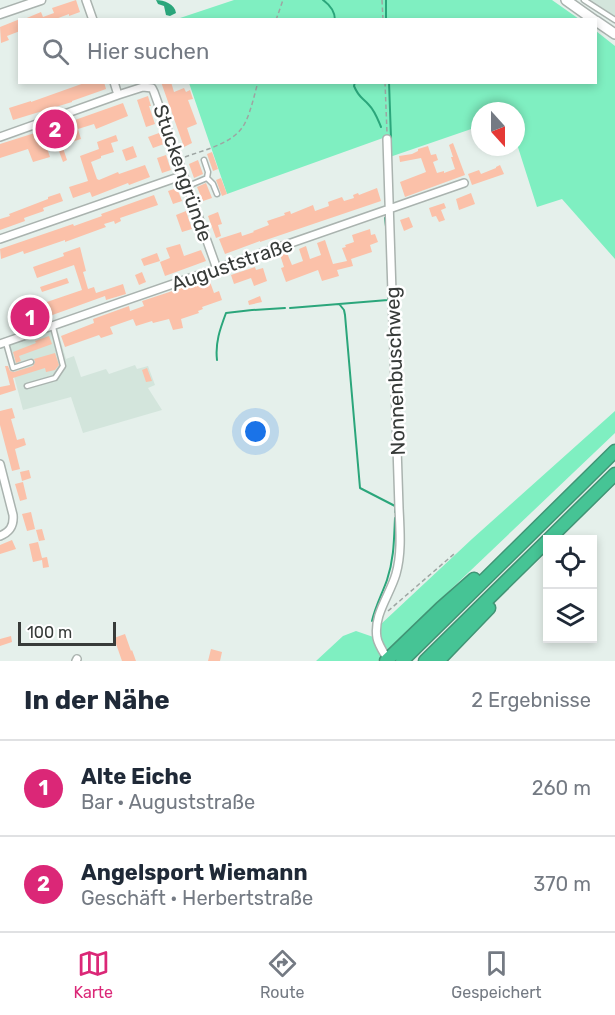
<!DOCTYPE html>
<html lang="de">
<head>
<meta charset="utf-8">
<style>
  body { margin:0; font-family:Rubik,sans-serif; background:#f2f2f3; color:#1f2937 }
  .controls { position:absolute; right:18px; bottom:18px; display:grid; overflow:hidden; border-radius:0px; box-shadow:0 3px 9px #0003 }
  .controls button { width:54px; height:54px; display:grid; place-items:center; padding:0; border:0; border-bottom:2px solid #e0e1e3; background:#fff; color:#1f2937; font:30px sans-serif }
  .compass { position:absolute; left:471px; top:102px; width:54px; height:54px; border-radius:50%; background:#fff; box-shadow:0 3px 9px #0003; rotate:159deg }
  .scale { position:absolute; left:18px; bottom:15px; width:98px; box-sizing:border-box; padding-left:6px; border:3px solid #373b39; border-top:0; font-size:16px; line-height:21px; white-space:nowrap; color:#373b39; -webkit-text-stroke:4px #fff; paint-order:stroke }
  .you { position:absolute; left:256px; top:432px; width:21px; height:21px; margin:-15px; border:4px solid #fff; border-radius:50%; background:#1a73e8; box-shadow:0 0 0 9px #1a73e833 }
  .badge { display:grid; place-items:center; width:39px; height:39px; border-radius:50%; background:#db2777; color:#fff; font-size:20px; font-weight:700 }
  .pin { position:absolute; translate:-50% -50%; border:3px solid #fff; box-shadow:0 2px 6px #0006 }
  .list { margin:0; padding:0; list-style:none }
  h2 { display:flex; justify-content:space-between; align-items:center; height:78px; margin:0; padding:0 24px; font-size:26px }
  h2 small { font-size:20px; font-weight:400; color:#747a83 }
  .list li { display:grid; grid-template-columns:39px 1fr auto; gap:18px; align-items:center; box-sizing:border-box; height:96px; padding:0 24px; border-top:2px solid #e0e1e3 }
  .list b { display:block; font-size:22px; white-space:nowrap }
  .list p { margin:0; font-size:20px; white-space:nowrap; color:#747a83 }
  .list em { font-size:20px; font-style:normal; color:#747a83 }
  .icon { flex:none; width:33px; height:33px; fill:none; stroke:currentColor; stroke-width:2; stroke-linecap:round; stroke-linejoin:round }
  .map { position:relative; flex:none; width:615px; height:661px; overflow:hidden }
  .search { position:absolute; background:#fff; box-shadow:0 3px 9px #0003; left:18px; right:18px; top:18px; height:66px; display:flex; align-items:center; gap:15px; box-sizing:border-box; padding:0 21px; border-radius:0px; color:#747a83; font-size:22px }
  .sheet { height:270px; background:#fff }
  nav { display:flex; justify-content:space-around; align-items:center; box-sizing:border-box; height:84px; border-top:2px solid #e0e1e3; background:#fff; font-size:16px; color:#747a83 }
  nav a { display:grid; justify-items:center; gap:3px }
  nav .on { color:#db2777 }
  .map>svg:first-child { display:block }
</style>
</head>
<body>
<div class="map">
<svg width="615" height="661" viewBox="0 0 615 661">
  <rect width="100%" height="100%" fill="#e5f0eb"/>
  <path fill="#d3e5dc" d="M586 0H615V21Z
    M57 328 66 359 74 356 81 377 106 369 109 374 135 365 137 369 148 366 155 385 148 388 162 410 83 433 71 397 23 410 6 346Z"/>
  <path fill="#7fefc1" d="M234 0H552L579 19H177Z
    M596 31 615 46V259L562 199 537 207 516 141V111H480V126L384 159 383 138 227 194 189 83 596 82Z
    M615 411V433L386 651 378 661H316L343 636 356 631 379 639 380 625 472 539Z"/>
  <path fill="#2ba67b" d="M156 0C164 0 175 4 176 13L170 16 166 15 164 6 158 4Z"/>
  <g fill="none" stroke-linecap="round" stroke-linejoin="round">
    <path stroke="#2ba67b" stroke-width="2" d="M323 0C330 5 335 11 335 20
      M386 0V20
      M355 82 354 86C359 98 362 97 369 105 375 111 378 120 381 127
      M389 82 391 138
      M385 218 387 235
      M387 241 388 271
      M340 305 344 310 345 315 360 488 395 506V512
      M290 308 388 300V277
      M217 360C215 343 220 329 226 313L252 310 285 308
      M372 621C375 607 382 594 387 580 394 559 394 540 395 518"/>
  </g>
  <path fill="#fbc1a9" d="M76 0 80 12 69 16V14L53 20H22L41 12 43 17 54 13 52 8Z
    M20 19V31L7 36 9 40 1 43 0 27Z
    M87 82H104L106 89 72 101V102L13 120 9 108 31 101V102Z
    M161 82H171L174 92 184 88 186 92 190 90 193 99 188 100 197 124 187 128 192 143 184 147Z
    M148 96 151 106H149L155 124 146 127 137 100Z
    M123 103 128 116 96 129 94 124 78 129 81 139 62 145 67 160 63 162 54 138 45 142 50 157 33 162 28 149 0 158V144L41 131V132Z
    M159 133 164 144 153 148 148 137Z
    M116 135 118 141 111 143 114 152 101 156V158L91 162 97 179 99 180 118 172 119 174 145 165 150 177 129 185 128 183 92 197 90 192 73 198 69 187 88 181 80 156 99 149 97 142Z
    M453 143 465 175 405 197 400 182 426 172 421 158 400 162 399 156 412 154 418 151V149L428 146 431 155 436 154 438 160 433 162 437 173 444 171V173L455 169 451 157H453L449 145Z
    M133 146 137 157 126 161 122 150Z
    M212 152 218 169 213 171 207 154Z
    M166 155 171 170 162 173 157 158Z
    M198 160 203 174 194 178 189 164Z
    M500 165 504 174 472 185 468 174 479 170 481 174 496 168V167Z
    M221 178 227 194 222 196 216 180Z
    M206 183 212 198 203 201 197 187Z
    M177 188 182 201 173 204 168 191Z
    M377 188 381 201 260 242V241L225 254 219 239 241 232 242 236 254 232 253 231 269 225 267 221 285 215 284 213 290 211 291 214 313 205 315 211 329 206 328 202 342 197 344 201 354 198 353 195 358 193 359 195Z
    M60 193 63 201 43 208 44 211 24 218 25 221 0 230V219L10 216 9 214 48 199V197Z
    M471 193 475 204 459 210 456 199Z
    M154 195 158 205 120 218 121 221 115 224 114 221 104 224 106 227 65 242V240L24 254 23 251 1 259 0 249 73 224 74 226 102 216 101 214Z
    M444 203 446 208 441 210 445 220 439 222 436 216 432 217 429 208Z
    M186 211 192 229 182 232 176 215Z
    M218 212 222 224 218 225 221 236 216 238 208 216Z
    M409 217 413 227 404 231 400 220Z
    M370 229 371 235 375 234 378 242 370 245 372 252 351 259 353 266 337 270 339 276 322 281 318 270 286 282 281 268 284 267 280 255 287 253 292 265 303 261 299 249 306 246 310 259 321 255 317 243 325 240 333 264 347 261 342 248 346 247 345 245 354 242 352 235Z
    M180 244 184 256 201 250 206 261 165 276 160 262 170 258 166 248Z
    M80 247 86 271 83 272 88 289 94 287 96 293 123 284 126 294 106 300 105 296 22 326 18 314 42 305 41 304 82 290 74 265 37 278 33 267 64 256 63 253Z
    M157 253 160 261 144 266 141 259Z
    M255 267 256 270 263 268 267 281 254 286 251 278 234 284 231 275Z
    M142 272 146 282 139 285 135 275Z
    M67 278 69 283 42 292 40 287Z
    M209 279 214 293 219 291 222 300 202 307 203 309 198 311 199 313 181 319 183 328 173 330 169 319 153 323 152 321 136 326 133 319 110 327 113 334 101 338 99 335 65 347 61 336 94 323 93 319 129 306 130 311 144 306 142 301Z
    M260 296 262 302 249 305 248 301Z
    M49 336 52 344 19 356 21 361 16 363 13 352 36 343 35 341Z
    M55 353 59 365 55 370 46 372 45 368 13 378 16 390 0 395V387L10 385 5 366H8L10 371 14 372 33 366 35 362 34 359Z
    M147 368 152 381 146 382 142 370Z
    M12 408 15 418 11 419 17 440 24 438 26 445 15 449 20 469 12 471 0 425V411Z
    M29 470 31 478 22 481 20 472Z
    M23 482 27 499 20 501 15 484Z
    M31 512 35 529 27 531 22 514Z
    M42 529 45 540 39 541 36 530Z
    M12 540 16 549 0 554V545Z
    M38 542 42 558 47 557 49 567 43 568 42 560 33 562 29 544Z
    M125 634 131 651 132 650 136 661H122L114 638Z
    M11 636 12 642 0 646V639Z
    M211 649 222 652 220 661H208Z"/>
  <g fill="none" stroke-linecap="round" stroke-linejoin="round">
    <defs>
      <path id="service" d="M584 0 615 20
        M207 178 213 184 217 194
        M188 186 207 178 208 172 204 160
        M6 343 13 368 31 362
        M27 386 55 378 63 366 53 327"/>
      <path id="minor" d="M86 0 93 20
        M114 82 118 95 143 87 152 88 154 92 217 269
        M0 137 118 95
        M0 239 184 175
        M0 344 464 183
        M0 464 13 515C14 526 10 532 0 536
        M385 655C382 650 378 643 377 638 373 615 390 595 396 574 402 553 400 530 399 508L387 139
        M76 661 77 659"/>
      <path id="tertiary" d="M0 14 41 0"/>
      <path id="secondary" d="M566 0 594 20
        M596 21 615 34"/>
      <path id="motorway" d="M548 540 615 474
        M386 661 441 608 474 579
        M402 661 615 451
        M425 661 548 540
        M438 661 489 608"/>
    </defs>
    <use href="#service" stroke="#aab3af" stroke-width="7"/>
    <use href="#minor" stroke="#aab3af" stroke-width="10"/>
    <use href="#tertiary" stroke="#aab3af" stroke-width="11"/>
    <use href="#secondary" stroke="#aab3af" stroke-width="12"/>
    <use href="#motorway" stroke="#419475" stroke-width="15"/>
    <path stroke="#9da5a2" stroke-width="1.5" stroke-dasharray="4.5 3" stroke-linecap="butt" d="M382 0 383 20
      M276 20 283 0
      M385 82 387 133
      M185 157C206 149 234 144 245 123 251 111 254 96 258 82
      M388 611 454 554"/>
    <use href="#service" stroke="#fff" stroke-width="4"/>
    <use href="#minor" stroke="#fff" stroke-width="7"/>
    <use href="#tertiary" stroke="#fff" stroke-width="8"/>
    <use href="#secondary" stroke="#fff" stroke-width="9"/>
    <use href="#motorway" stroke="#46c495" stroke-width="12"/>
  </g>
  <g text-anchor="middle" stroke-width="5" stroke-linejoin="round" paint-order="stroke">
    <g font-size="20" fill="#373b39" stroke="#fff">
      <text transform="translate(183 173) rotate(71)" y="7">Stuckengründe</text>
      <text transform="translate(232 264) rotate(-19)" y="7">Auguststraße</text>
      <text transform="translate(395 371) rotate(-92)" y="7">Nonnenbuschweg</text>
    </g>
  </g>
</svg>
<div class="controls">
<button><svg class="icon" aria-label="locate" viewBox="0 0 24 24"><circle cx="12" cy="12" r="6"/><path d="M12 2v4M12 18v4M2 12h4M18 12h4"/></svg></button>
<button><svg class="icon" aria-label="layers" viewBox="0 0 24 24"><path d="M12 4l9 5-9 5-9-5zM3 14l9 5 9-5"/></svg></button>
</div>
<svg class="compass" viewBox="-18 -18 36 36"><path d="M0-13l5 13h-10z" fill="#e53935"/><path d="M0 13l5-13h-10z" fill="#747a83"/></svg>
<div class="scale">100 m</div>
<div class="you"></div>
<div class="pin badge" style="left:30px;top:317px">1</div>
<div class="pin badge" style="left:55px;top:129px">2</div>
<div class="search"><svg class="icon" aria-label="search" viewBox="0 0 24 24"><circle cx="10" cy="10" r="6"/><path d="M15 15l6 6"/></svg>Hier suchen</div>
</div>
<section class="sheet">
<h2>In der Nähe<small>2 Ergebnisse</small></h2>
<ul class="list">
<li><span class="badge">1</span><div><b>Alte Eiche</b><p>Bar · Auguststraße</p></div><em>260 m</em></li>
<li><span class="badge">2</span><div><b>Angelsport Wiemann</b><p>Geschäft · Herbertstraße</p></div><em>370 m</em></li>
</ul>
</section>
<nav>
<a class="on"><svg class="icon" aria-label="map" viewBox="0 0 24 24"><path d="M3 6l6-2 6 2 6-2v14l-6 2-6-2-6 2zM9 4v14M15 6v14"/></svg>Karte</a>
<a><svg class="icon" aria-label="directions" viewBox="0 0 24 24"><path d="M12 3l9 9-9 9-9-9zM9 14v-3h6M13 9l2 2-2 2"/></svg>Route</a>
<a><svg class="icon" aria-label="saved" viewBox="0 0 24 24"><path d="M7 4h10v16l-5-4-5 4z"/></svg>Gespeichert</a>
</nav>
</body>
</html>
